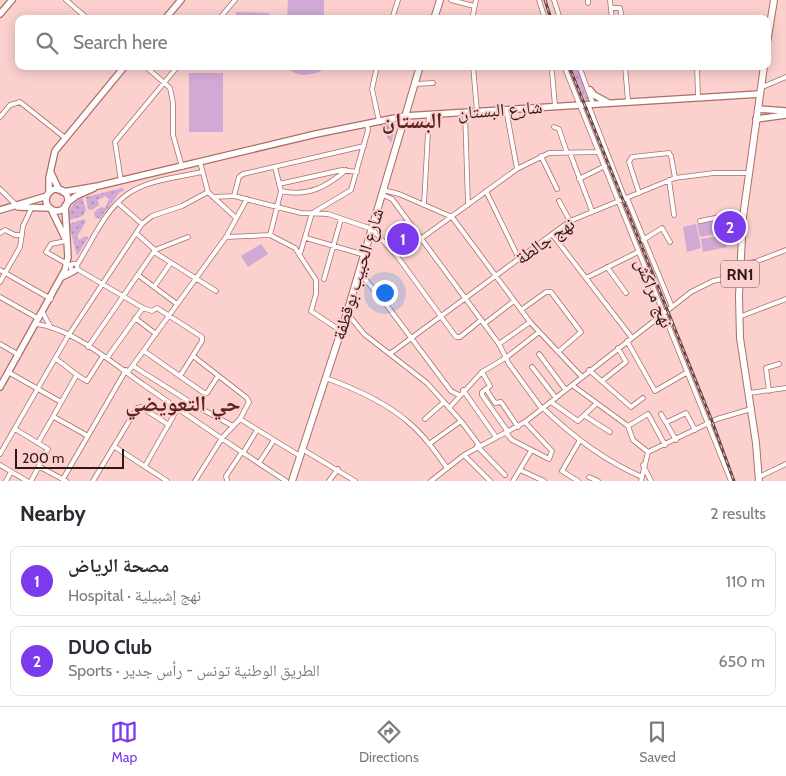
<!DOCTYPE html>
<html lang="en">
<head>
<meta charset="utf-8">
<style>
  body { margin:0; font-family:Cabin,"Noto Naskh Arabic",sans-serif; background:#f2f2f3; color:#2b2b33 }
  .scale { position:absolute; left:15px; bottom:12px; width:109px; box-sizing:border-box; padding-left:5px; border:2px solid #311716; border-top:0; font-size:14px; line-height:18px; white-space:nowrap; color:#311716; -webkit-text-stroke:4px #fbd0cd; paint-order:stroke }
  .you { position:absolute; left:384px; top:292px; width:18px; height:18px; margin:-12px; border:4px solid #fff; border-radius:50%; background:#1a73e8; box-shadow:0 0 0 8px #1a73e833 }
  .badge { display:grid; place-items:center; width:32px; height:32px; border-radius:50%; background:#7c3aed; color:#fff; font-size:16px; font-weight:700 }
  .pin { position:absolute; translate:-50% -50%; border:2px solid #fff; box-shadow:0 1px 5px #0006 }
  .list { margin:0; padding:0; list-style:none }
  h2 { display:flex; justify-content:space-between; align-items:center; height:65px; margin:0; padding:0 20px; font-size:21px }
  h2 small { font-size:16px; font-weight:400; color:#7c7c81 }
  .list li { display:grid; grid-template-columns:32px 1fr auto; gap:15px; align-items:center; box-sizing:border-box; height:70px; margin:0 10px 10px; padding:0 10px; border:1px solid #e1e1e2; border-radius:10px }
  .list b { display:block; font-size:19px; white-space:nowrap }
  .list p { margin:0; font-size:16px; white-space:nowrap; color:#7c7c81 }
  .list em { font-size:16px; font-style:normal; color:#7c7c81 }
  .icon { flex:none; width:28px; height:28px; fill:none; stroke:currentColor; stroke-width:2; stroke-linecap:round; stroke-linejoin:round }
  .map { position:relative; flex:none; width:786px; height:481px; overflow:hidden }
  .search { position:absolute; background:#fff; box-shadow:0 2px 12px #0003; left:15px; right:15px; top:15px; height:55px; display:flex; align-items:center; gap:12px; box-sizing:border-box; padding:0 18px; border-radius:10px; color:#7c7c81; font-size:19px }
  .sheet { height:225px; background:#fff }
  nav { display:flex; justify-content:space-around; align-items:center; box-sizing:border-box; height:70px; border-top:1px solid #e1e1e2; background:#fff; font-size:14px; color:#7c7c81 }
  nav a { display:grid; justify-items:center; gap:2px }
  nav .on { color:#7c3aed }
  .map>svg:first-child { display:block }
</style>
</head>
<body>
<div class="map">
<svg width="786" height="481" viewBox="0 0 786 481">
  <defs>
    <pattern id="grass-dots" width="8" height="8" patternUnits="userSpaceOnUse" patternTransform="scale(1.25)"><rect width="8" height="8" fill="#d1a9d5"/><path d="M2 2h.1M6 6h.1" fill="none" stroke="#aa89ac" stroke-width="1.8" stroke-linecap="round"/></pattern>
  </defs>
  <rect width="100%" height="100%" fill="#fbd0cd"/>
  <path fill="url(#grass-dots)" d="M571 66H577L591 99 589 101 585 100Z
    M394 122 396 126 391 143 380 125Z
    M122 188 125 190 119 193 100 219 95 217 94 212 101 207 105 208 109 199 106 196 98 200 99 205 92 210 88 209 86 197Z
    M82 198 86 210 83 216 69 220C67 210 73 202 82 198Z
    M84 219 86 221 77 237 79 240 86 236 88 238 77 256 69 224Z"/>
  <path fill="#d1a9d5" d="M288 0H324V19H287Z
    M236 12 269 13V19H236Z
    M285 66 305 70 316 66H331C316 74 300 81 285 66Z
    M189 73H223V132H189Z
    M722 219 724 232 700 237 697 224Z
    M696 224 701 248 687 252 683 227Z
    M725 235 727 247 703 252 701 239Z
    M261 244 268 254 248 267 241 256Z"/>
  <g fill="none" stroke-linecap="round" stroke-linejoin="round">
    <defs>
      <path id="street" d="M66 0 88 19
        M451 0 474 6
        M539 0 545 19
        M554 0 560 19
        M588 0V3
        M610 0 612 19
        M611 8H620L622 19
        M219 19 235 0
        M392 19 398 0
        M472 19 476 0
        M145 66 170 88 173 103V135L182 167
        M377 66 372 89 379 121
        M473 66 477 111
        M564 66 731 481
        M579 66 593 104
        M625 66 628 101
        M697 67 698 96
        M552 72 555 106
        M415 84 433 83
        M760 88 786 77
        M588 104 625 199
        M506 109 517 169
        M465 112 468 205
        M0 117 10 105 20 102 64 137
        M554 127 559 129 567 153
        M364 146 243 174 239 177 234 196 301 213 328 214 372 229 397 256 456 337H460L481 320
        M570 153 592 211
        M541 156 557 189
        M200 162 208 192 236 218
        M579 179 605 166
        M669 180 674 215
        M121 181 115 142 178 66
        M279 184 342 170 357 172
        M0 189 16 205
        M383 190 399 194 452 217 530 322 581 376
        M281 191C307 197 327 187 346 170
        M486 191 519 259
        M639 193 629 162 632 157 669 153 671 156 675 178
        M381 194 392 199 499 344 509 364 542 409
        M213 197 234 196
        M627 198 672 307
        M559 201 570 221
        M118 203 142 224
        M424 204 429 114
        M314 212 351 190 368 130 367 123
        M700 221 725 216 743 217
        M0 233 5 230 15 235H22
        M136 233 155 250
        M552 234 632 338
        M270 235 281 191 275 167
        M226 237 270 235 295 248 316 280V294L311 311 341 331
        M306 238 365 255
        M643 240 662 228 670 242
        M66 241 51 244 46 252 71 266
        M154 252 216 291
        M300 254 312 213
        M397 256 517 169 549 153 599 152
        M70.5 267a3.5 3.5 0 1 1 7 0a3.5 3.5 0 1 1-7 0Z
        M741 264 755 262 786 250
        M77 265C91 243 104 212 125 196 145 180 179 177 202 172
        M607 267 626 293
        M77 269 143 308 152 311 157 308 202 337V341L180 376
        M0 270 51 299
        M359 272 385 303 451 391 459 395
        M138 275 177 304
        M586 278 638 252
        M324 279 341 219
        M0 282 20 247 23 226 32 207
        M154 287 170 264
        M0 297 39 319
        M521 310 546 292H551L581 332 558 352
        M43 313 50 326
        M347 313 364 334 427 383 461 421 479 445
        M739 317 786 299
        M135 318 156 334
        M36 324C72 328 115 365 144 385 191 418 238 450 286 481
        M484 324 514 301
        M627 341 655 391 686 373
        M0 344 19 355
        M499 344 530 322
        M88 347 155 250 188 237
        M144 351 204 393H207L218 376
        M391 353 570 221 675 178 714 173H749
        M539 354 565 389
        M193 356 247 398 249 402 240 419 222 438 195 481
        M107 358 143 308
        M56 359C67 366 76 376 87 381L103 356
        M133 366 198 407 233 426
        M532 367 556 398
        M589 370 631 407 643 398
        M8 372 61 402
        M128 372 226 237 247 199
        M482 372 490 386 482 392V395L508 432
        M326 378C353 388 385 402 407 421 423 434 435 451 447 468
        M602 381 626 362 618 348
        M572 385 628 426
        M486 389 495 403 501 402 518 427
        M463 390 496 437
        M769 391 766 368 779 364
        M749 393 786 388
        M551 402 578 421 596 404
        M449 408 482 372 507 357 539 332
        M543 408C572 436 605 461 642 477
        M661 414 676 440
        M585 416 610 432
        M54 417 88 436
        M240 419 300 456
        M425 419 444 402
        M667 422 686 413 695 430
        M628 426 648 414 665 445
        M628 426 633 440 648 452
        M15 429 48 449 31 481
        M506 433 512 440 549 459 552 451 525 422
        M38 443 76 376
        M429 444 461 421
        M477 446 505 475
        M115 447 167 481
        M302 449 355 481
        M243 453 257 430
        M0 454 68 336 142 224 152 216 182 206 208 192
        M464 455 490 481
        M259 463 274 440
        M0 465 27 481
        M643 465 651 481
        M145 466 178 408
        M40 467 66 481
        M520 470 544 481
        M589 477 598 481
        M759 477 786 464
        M63 479 126 370
        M6 481 11 472
        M93 481 137 408 141 407 169 425
        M227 481 226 476 242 452
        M329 481 338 469
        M431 481 464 455 525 422 691 292 713 281 740 275
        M513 481 531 451
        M578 481 562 471 580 440
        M641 481 648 452 717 419 751 409"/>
      <path id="secondary" d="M0 14 12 0
        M165 19 181 0
        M590 90 594 95 607 102
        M758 109 786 111
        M756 119 786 115
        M51 173 59 190
        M46 200a11 11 0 1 1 22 0a11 11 0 1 1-22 0Z
        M63 192 98 186 316 134 405 116 760 94
        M49 193V178L55 151 125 66
        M67 203 76 196 94 188
        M18 207 50 208
        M51 209 65 238
        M0 210 47 196
        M62 277 74 271
        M0 387 65 270 68 257 65 206"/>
      <path id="primary" d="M434 19 440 0
        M767 43 774 0
        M292 481 345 319 420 66
        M759 481 756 443 740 338 739 296 743 217 764 66"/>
    </defs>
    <use href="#street" stroke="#ad6d69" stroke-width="5.5"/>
    <use href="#secondary" stroke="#ad6d69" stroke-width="8"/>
    <use href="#primary" stroke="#ad6d69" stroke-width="8"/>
    <use href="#street" stroke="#fff" stroke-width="4"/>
    <use href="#secondary" stroke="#fff" stroke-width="5.5"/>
    <use href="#primary" stroke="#fff" stroke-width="6"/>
    <defs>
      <path id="rail" d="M545 0 551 19
        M569 66 712 421 734 481"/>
    </defs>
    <use href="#rail" stroke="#674947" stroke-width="3"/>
    <use href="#rail" stroke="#fbd0cd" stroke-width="1" stroke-dasharray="4" stroke-linecap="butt"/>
  </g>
  <g text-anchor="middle" stroke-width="4" stroke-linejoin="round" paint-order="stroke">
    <rect fill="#fbd0cd" stroke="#6e4e4d" stroke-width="1" x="721" y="260.5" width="38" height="27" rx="4"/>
    <g font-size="16" font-weight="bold" fill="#311716">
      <text x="740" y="280">RN1</text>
    </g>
    <g font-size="18" fill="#311716" stroke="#fbd0cd">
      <text transform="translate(500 110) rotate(-4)" y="6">شارع البستان</text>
      <text transform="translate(545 241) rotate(-35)" y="6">نهج جالطة</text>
      <text transform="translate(358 274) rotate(-73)" y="6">شارع الحبيب بوقطفة</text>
      <text transform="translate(654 293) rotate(68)" y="6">نهج مراكش</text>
    </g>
    <g font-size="22" font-weight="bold" fill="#5c2423" stroke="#fbd0cd">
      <text x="412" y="128">البستان</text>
      <text x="183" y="411">حي التعويضي</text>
    </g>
  </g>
</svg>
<div class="scale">200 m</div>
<div class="you"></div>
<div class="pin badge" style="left:403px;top:239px">1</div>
<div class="pin badge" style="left:730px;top:227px">2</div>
<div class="search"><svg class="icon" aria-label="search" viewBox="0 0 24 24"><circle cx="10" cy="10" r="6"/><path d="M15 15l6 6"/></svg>Search here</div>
</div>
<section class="sheet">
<h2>Nearby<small>2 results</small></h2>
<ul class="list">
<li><span class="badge">1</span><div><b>مصحة الرياض</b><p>Hospital · نهج إشبيلية</p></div><em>110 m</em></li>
<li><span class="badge">2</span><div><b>DUO Club</b><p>Sports · الطريق الوطنية تونس - رأس جدير</p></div><em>650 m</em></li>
</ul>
</section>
<nav>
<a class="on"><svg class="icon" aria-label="map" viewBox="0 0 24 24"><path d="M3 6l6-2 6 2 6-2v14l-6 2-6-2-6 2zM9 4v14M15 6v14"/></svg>Map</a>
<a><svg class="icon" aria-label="directions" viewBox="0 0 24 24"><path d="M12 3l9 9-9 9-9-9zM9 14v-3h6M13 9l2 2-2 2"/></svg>Directions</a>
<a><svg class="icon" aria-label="saved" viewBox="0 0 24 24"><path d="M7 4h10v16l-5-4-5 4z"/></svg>Saved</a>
</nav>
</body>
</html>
